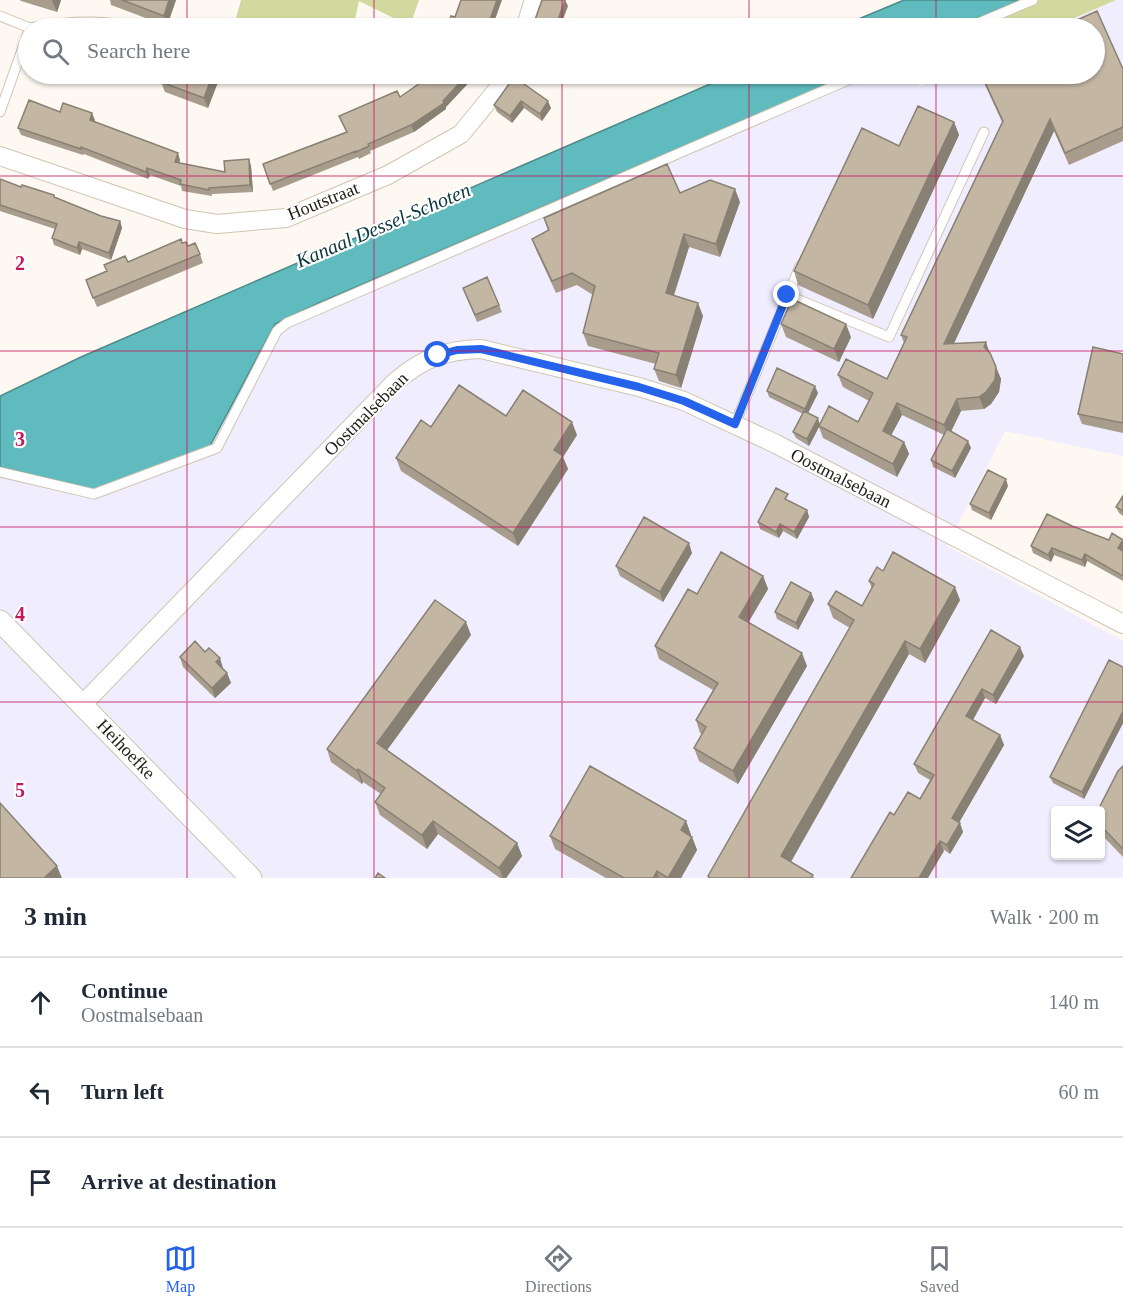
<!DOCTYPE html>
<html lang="en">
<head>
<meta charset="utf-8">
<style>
  body { margin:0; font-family:"Times New Roman",serif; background:#f2f2f3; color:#1f2937 }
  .controls { position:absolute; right:18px; bottom:18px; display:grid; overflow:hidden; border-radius:6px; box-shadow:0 2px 4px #0004 }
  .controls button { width:54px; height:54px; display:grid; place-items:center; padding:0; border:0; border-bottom:2px solid #e0e1e3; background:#fff; color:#1f2937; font:30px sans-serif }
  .stop { position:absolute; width:18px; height:18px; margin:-14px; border:4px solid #2563eb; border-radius:50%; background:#fff }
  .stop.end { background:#2563eb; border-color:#fff; box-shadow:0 2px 6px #0008 }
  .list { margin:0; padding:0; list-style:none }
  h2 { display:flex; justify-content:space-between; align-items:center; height:78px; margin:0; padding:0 24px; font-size:26px }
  h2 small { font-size:20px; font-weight:400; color:#747a83 }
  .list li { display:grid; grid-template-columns:39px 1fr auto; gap:18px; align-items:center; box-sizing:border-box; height:90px; padding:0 24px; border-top:2px solid #e0e1e3 }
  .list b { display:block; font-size:22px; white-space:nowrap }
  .list p { margin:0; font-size:20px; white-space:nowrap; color:#747a83 }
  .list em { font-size:20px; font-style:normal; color:#747a83 }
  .icon { flex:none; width:33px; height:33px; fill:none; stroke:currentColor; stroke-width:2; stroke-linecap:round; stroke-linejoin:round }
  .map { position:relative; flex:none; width:1123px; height:878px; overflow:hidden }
  .search { position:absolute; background:#fff; box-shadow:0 2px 4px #0004; left:18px; right:18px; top:18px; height:66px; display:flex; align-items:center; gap:15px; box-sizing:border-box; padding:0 21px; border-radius:33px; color:#747a83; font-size:22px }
  .sheet { height:348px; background:#fff }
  nav { display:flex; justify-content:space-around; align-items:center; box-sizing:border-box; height:84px; border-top:2px solid #e0e1e3; background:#fff; font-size:16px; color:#747a83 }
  nav a { display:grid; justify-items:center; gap:3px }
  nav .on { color:#2563eb }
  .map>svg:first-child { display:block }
</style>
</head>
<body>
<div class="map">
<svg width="1123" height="878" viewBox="0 0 1123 878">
  <rect width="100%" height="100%" fill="#fdf8f1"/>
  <path fill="#efedfe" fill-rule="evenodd" d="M1116 0H1123V456L1005 431 947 546 1123 641V878H0V467L94 490 210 446 275 324 319 303 851 74H913L919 87 949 74H1094V28H1051ZM1056 810H1100V856H1056Z"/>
  <path fill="#d1d99e" d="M241 0H419L410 26 359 1 353 28H276L236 18Z
    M1021 0H1116L1051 28H955Z"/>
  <path fill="#5fbbbe" stroke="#4c8b8b" stroke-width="1.5" d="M904 0H1021L955 28H837Z
    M733 74H851L319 303 275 324 210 446 94 490 0 467V396L81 357Z"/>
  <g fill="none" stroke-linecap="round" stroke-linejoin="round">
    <defs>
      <path id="service" d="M0 16 30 28
        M30 28C64 22 103 18 136 28
        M967 28 1033 0
        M0 112 28 33
        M787 295 889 337 984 132
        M735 424 800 266
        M0 472 94 494 217 448 277 331 287 323 862 74"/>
      <path id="minor" d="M525 28 534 0
        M0 156 185 219 217 224 286 218 388 175 461 134 506 79 508 74
        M82 705 395 382C423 358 445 350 481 349L639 387 684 401 776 444 1123 624"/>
      <path id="tertiary" d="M0 621 251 878"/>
    </defs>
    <use href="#service" stroke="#d1c5b2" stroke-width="11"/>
    <use href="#minor" stroke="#d1c5b2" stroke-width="20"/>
    <use href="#tertiary" stroke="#d1c5b2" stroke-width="23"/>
    <use href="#service" stroke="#fff" stroke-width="9"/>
    <use href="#minor" stroke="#fff" stroke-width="18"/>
    <use href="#tertiary" stroke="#fff" stroke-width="21"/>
  </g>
  <path fill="#a89d8d" d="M20 0H61L57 12 21 1Z
    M110 0H176L167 26 111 5Z
    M1123 69V141L1069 165 1054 131 954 343 989 352 1001 379 999 392 991 404 984 409 961 411 951 432 971 448 955 478 933 467 931 460 944 435 902 415 891 435 904 442 909 454 897 477 823 438 819 427 809 446 796 438 793 432 803 414 769 397 767 391 818 393 808 413 820 424 858 422 869 401 843 387 838 375 887 379 904 343 901 335 1002 122 980 74H1095Z
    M164 74H215L218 82 208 108 165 92 161 82Z
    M433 74H472L474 77 446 107V109L414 132 370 151 371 153 359 159 358 157 273 191 263 164 346 132 339 116 400 97Z
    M514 77 551 108 542 121 524 108 512 123 497 112 494 105Z
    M60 112 95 120 94 121 180 160 179 163 225 172 249 159 251 166 253 192 212 194V196L182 191 181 186 150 175 148 179 84 154 83 155 21 135 18 128Z
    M954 122 959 135 873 319 798 285 794 271 899 146Z
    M0 179 21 187 54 195 55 198 101 216 120 221 122 228 111 260 82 249 80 255 54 245 52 238 55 229 0 211Z
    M680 193 740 202 720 257 689 247 674 296 703 316 681 388 659 381 654 369 656 364 588 346 583 333 593 295 577 285 556 293 537 252 532 239 548 231 544 218Z
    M182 243 200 254 203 263 97 307 86 280 128 262Z
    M463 288 499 305 502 312 477 322Z
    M781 324 851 337 839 362 786 337Z
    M1123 354V433L1082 424 1078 414Z
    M506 416 577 435 563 457 568 469 518 546 401 471 396 458 431 427Z
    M1008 486 991 520 972 510 970 504Z
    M1123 496V516L1119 513 1116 507Z
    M790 501 807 510 809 517 797 539 783 531 779 538 760 529 758 522Z
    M1072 526 1109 540H1123V581L1087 561 1085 567 1054 555 1051 562 1033 553 1031 546Z
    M692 553 663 602 620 576 616 566Z
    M883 571 960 600 925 663 909 654 791 862 815 878H708V876L850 628 833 618 828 604 862 606 872 589 869 581Z
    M763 576 768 589 748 622 807 666 738 784 699 761 694 748 702 734 700 733 696 720 713 690 659 659 655 646 697 594Z
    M811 593 814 600 798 630 777 619 775 612Z
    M991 630 1024 656 996 704 985 698 973 720 1000 735 1004 745 959 822 963 832 950 854 894 815 920 799 930 780 918 773 914 764Z
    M471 635 387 750 517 843 522 856 506 878H500L438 834 427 849 380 815 375 802 381 794 363 782 362 784 331 762 327 749Z
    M180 657 223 668V669L227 673 231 683 215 698 183 667Z
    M1123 667V723L1084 799 1053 783 1050 777Z
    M1123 766V857L1101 834V810Z
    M686 821 691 835 690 836 692 837 697 850 681 878H606L555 849 550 836Z"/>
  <path fill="#888073" d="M53 0H61L57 12 52 1Z
    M169 0H176L167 26 164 16Z
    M497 0H502L492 28H487Z
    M565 0 568 6 560 28H555Z
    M213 74H215L218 82 208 108 204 98Z
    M468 74H472L474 77 446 107V109L414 132 411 125 443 101Z
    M521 101 524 108 512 123 510 116Z
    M548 101 551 108 542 121 540 114Z
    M92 113 95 120 93 126 90 120Z
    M1050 119 1054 131 948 356 944 344Z
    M954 122 959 135 873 319 868 305Z
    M178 153 180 160 177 169 175 162Z
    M249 159 251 166 253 192 250 185Z
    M147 168 150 175 148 179 146 172Z
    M735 189 740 202 720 257 716 244Z
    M120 221 122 228 111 260 109 253Z
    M684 234 689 247 670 306 666 293Z
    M79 242 82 249 80 255 77 248Z
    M698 303 703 316 681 388 676 375Z
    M846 324 851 337 839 362 834 349Z
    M986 342 990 354 984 347Z
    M996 367 1001 379 999 392 991 404 984 409 979 397Z
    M815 386 818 393 807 415 805 409Z
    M957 399 961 411 948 437 944 425Z
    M897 403 902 415 887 443 883 431Z
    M818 418 820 425 809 446 807 439Z
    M572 422 577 435 563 457 568 469 518 546 513 533 554 450Z
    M968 441 971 448 955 478 952 471Z
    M904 442 909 454 897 477 893 464Z
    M1006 479 1008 486 991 520 989 513Z
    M807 510 809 517 797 539 794 532Z
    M780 524 783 531 779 538 776 532Z
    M1123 540V551L1118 548Z
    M689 543 692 553 663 602 660 592Z
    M1052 548 1054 555 1051 562 1048 555Z
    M1085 554 1087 561 1085 567 1082 560Z
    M763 576 768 589 744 630 739 617Z
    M955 587 960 600 925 663 920 649Z
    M811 593 814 600 798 630 796 623Z
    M466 622 471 635 382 757 377 743Z
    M905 641 909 654 786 870 781 856Z
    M1020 647 1024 656 996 704 993 695Z
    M802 653 807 666 738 784 733 771Z
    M220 658 223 668 219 672 216 662Z
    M227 673 231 683 215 698 212 688Z
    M982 689 985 698 970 725 966 716Z
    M1123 711V723L1084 799 1082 792Z
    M1000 735 1004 745 956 828 952 818Z
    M358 769 363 782 362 784 357 771Z
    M433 821 438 834 427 849 422 835Z
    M686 821 691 835 686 843 681 830Z
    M960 823 963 832 950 854 947 845Z
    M692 837 697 850 681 878H668Z
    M940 841 944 851 928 878H919Z
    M517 843 522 856 506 878H503L499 868Z
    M57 866 62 878H44Z
    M657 871 659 878H653Z"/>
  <path fill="#c3b7a4" stroke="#888073" stroke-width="1.5" d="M122 0H169L164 16Z
    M461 0H497L487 28H447L451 16 455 17Z
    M542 0H565L555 28H532Z
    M1097 11 1123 69V127L1065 153 1050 119 944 344 986 342 984 347 990 353 996 367 995 380 986 392 979 397 957 399 944 425 897 403 883 431 904 442 893 464 819 426 829 406 858 422 873 393 838 375 846 359 887 379 907 337 901 335 1003 121 981 74H1095V28H1059Z
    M164 74H213L204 98 161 82Z
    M433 74H468L443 101 444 103 411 125 368 144 369 146 356 152V151L270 184 263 164 347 132 339 116 397 91 400 97Z
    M514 77 548 101 540 114 521 101 510 116 494 105Z
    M29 100 60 112 63 103 92 113 90 120 178 153 175 162 225 172 224 161 249 159 250 185 209 188V190L180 184 181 180 147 168 146 172 81 147V149L18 128Z
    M918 106 954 122 868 305 794 271 862 128 899 146Z
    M667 164 680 193 710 180 735 189 716 244 684 234 666 293 698 303 676 375 654 369 659 353 583 333 595 286 572 273 552 281 532 239 549 230 544 218Z
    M0 179 21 187 22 185 54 195V197L101 216 120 221 109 253 79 242 77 248 52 238 57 224 0 205Z
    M181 239 182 243 186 242 188 246 195 243 200 254 93 298 86 280 107 271 104 265 125 256 128 262Z
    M487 277 499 305 475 315 463 288Z
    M792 299 846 324 834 349 781 324Z
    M1093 347 1123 354V423L1078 414Z
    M777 368 815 386 805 409 767 391Z
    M459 385 506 416 523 390 572 422 554 450 563 456 513 533 396 458 421 420 431 427Z
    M804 411 818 418 807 439 793 432Z
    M947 429 968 441 952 471 931 460Z
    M988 470 1006 479 989 513 970 504Z
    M776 488 788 494 785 499 807 510 794 532 780 524 776 532 758 522Z
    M1123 496V511L1116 507Z
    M1047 514 1072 526 1109 540 1112 533 1123 540 1118 548 1123 551V576L1085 554 1082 560 1052 548 1048 555 1031 546Z
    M644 517 689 543 660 592 616 566Z
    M721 552 763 576 739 617 802 653 733 771 694 748 706 727 696 720 718 683 655 646 688 589 697 594Z
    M893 552 955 587 920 649 905 641 781 856 813 875 811 878H710L708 876 854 620 828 604 836 591 862 606 874 584 869 581 877 567 883 571Z
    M791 582 811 593 796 623 775 612Z
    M435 600 466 622 377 743 517 843 499 868 433 821 422 835 375 802 385 788 358 769 357 771 327 749Z
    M991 630 1020 647 993 695 982 689 966 716 1000 735 952 818 960 823 947 845 940 841 919 878H851L890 812 894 815 908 792 920 799 934 775 914 764Z
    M195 641 205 652 209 648 220 658 216 662 227 673 212 688 180 657Z
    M1109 660 1123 667V711L1082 792 1050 777Z
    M590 766 686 821 681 830 692 837 668 878 657 871 653 878H624L550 836Z
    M1123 766V849L1101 826V810H1098L1118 771Z
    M0 803 57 866 44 878H0Z
    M378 873 385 878H375Z"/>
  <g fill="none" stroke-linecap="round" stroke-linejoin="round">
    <path stroke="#2563eb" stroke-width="8" d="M438 355 457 350 481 349 639 387 684 401 735 424 787 295"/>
  </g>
  <path fill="none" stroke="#c2185b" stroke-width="1.5" stroke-opacity="0.55" d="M187 0V28M374 0V28M562 0V28M749 0V28M936 0V28M187 74V878M374 74V878M562 74V878M749 74V878M936 74V878M0 176H1123M0 351H1123M0 527H1123M0 702H1123"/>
  <g text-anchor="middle" stroke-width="4.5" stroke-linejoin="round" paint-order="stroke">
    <g font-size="18" fill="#211c15" stroke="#fff">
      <text transform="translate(323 201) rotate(-22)" y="6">Houtstraat</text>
      <text transform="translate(366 414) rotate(-45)" y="6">Oostmalsebaan</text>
      <text transform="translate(841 478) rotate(27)" y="6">Oostmalsebaan</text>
      <text transform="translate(126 749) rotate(46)" y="6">Heihoefke</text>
    </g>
    <g font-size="20" font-style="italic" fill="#0a3739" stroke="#fff">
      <text transform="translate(383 225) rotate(-23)" y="7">Kanaal Dessel-Schoten</text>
    </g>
  </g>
  <g font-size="20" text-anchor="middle" font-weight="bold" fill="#c2185b" stroke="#fff" stroke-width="4.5" stroke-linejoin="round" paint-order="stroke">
    <text x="20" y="270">2</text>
    <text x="20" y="446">3</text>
    <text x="20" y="621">4</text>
    <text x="20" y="797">5</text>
  </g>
</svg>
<div class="controls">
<button><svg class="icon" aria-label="layers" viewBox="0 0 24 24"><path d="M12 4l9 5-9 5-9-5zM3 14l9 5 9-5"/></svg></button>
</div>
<div class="stop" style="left:438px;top:355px"></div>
<div class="stop end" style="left:787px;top:295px"></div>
<div class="search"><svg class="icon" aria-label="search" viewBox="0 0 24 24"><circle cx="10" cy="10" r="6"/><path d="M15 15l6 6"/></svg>Search here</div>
</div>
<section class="sheet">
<h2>3 min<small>Walk · 200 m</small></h2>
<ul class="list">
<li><svg class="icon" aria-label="ahead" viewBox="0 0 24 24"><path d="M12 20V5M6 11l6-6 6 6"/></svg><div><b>Continue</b><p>Oostmalsebaan</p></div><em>140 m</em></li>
<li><svg class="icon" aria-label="left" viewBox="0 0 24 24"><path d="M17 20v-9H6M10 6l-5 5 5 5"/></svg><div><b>Turn left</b></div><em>60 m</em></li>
<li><svg class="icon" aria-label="arrive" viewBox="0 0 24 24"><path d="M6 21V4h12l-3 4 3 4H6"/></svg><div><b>Arrive at destination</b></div></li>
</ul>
</section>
<nav>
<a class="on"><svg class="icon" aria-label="map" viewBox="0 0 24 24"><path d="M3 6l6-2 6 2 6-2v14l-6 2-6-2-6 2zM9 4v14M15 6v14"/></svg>Map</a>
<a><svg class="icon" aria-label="directions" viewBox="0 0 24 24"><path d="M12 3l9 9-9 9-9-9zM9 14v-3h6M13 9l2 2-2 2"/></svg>Directions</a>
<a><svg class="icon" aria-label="saved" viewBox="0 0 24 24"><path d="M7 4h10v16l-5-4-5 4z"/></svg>Saved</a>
</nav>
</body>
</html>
